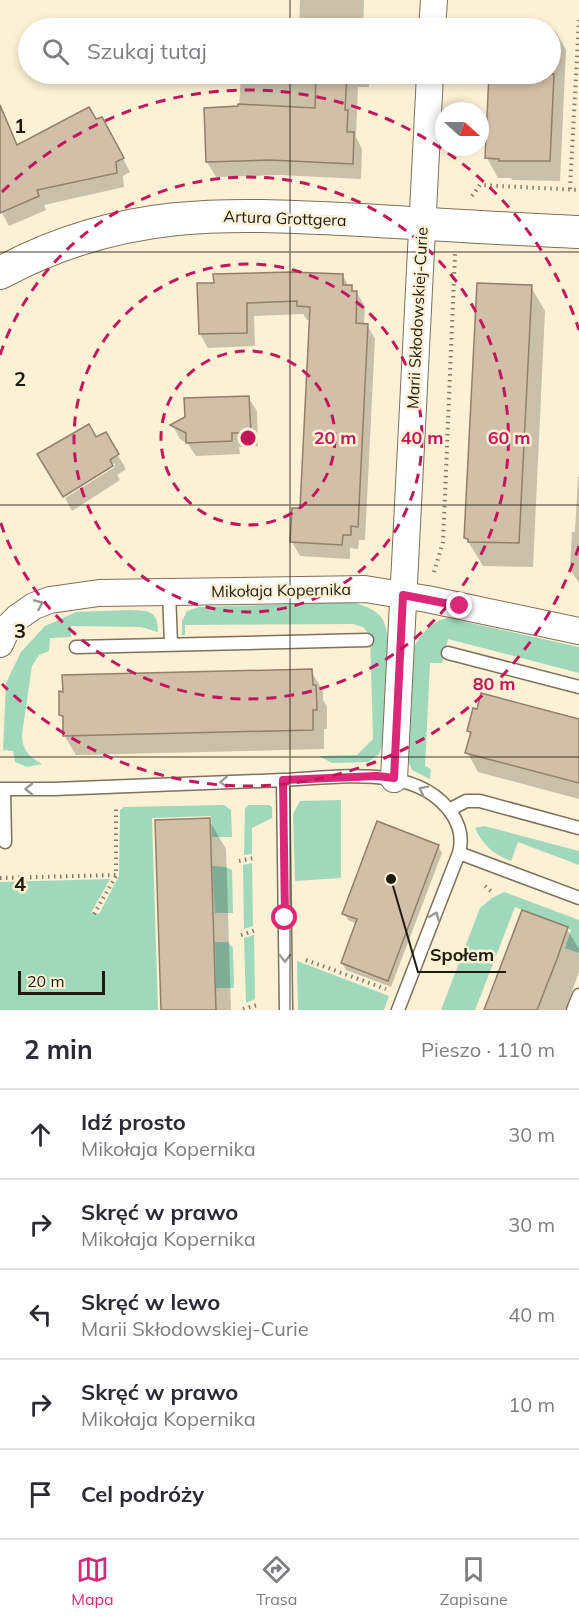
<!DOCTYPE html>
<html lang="pl">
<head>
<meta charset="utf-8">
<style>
  body { margin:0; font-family:Mulish,sans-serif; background:#f7f7f7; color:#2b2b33 }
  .compass { position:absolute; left:435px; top:102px; width:54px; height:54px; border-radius:50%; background:#fff; box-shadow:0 3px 9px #0003; rotate:111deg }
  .scale { position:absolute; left:18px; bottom:15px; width:87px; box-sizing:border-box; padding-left:6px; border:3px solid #1e1a10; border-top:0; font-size:16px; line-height:21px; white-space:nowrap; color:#1e1a10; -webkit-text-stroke:4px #fcf0d5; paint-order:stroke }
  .stop { position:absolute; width:18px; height:18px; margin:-14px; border:4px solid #db2777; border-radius:50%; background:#fff }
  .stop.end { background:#db2777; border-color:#fff; box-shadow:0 2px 6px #0008 }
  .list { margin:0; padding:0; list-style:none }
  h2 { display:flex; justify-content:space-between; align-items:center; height:78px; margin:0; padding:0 24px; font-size:26px }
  h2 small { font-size:20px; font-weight:400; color:#7c7c81 }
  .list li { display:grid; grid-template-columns:39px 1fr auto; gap:18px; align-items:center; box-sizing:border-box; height:90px; padding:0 24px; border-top:2px solid #e1e1e2 }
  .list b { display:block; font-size:22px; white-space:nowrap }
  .list p { margin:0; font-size:20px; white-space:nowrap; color:#7c7c81 }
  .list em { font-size:20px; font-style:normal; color:#7c7c81 }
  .icon { flex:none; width:33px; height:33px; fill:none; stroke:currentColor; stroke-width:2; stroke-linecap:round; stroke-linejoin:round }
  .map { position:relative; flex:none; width:579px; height:1010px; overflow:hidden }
  .search { position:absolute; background:#fff; box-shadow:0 3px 9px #0003; left:18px; right:18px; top:18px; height:66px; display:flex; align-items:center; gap:15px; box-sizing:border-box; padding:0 21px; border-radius:33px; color:#7c7c81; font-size:22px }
  .sheet { height:528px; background:#fff }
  nav { display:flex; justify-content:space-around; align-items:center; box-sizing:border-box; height:84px; border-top:2px solid #e1e1e2; background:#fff; font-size:16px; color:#7c7c81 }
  nav a { display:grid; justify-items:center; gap:3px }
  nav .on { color:#db2777 }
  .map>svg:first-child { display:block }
</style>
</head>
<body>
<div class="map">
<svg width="579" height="1010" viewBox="0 0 579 1010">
  <rect width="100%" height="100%" fill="#fcf0d5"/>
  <path fill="#9fd8bb" d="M351 602C362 605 377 609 383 620 394 638 385 716 384 740L379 754 368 762 332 763 319 756 357 755 373 739 370 635 363 627 353 624 185 625V635H182V621L187 611 199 607Z
    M130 610C149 611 158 610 158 632L141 627 71 626V637L50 638 49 651 39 655 32 666 22 734C22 750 29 757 42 764L27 767 15 762 13 751 3 750 6 683 21 652 45 626 76 612Z
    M448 618 579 647V673L448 639 442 663H430L425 766 431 769 430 779 412 770 408 761 413 649C421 634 430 622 448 618Z
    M341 800V878L295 881 293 814 300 801Z
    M224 805 231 810 232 837H212L211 816 152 818 158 1010H0V882L110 879 91 913 99 914 119 876 120 810 124 807Z
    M248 805H269L272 807V818L252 828V854L244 855 245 809Z
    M484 826 579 851V865L518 842 511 861C493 854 484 846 475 828Z
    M252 863 253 926 244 929 243 865Z
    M212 866 226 867 232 870 233 913H215Z
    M504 892 579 920V953L565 948 571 930 515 907 475 1010H441L480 908 492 898Z
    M254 935 255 999 246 1003 244 938Z
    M215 942H228L233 948 234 988H216Z
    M297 961 389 996 384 1010H298Z"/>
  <path fill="#0003" d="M300 0H364L363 28H299Z
    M507 27 530 28H507Z
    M550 30H555L566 50 560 181 512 180 511 178H498L487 158 491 74H550Z
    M297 74H369V87H358L356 137 362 149 361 179 280 175 216 177 207 162 239 107 241 75 297 78Z
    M96 121 110 133 130 172 123 176 124 187 44 205 46 210 9 226 2 213 0 214V146L17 147Z
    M343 276 349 287 356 292 365 306 364 325H367L375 339 365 540H359L358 549 350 548V559L300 556 292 542 301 510 311 320H307L303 314 254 316 255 346 208 348 200 334 199 285Z
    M531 287 545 311 533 567 483 566 466 538Z
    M248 397 257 411 258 446 239 447 240 454 196 456 188 444 180 439 173 426Z
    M105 434 126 469 117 475 120 480 72 511 65 498 115 467V463L63 495 96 439Z
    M578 477H579V583L570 569 572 532H575Z
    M311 671 323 691V700L327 707V729H324V749L76 755 64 735V721L61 715 64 693Z
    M579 721V799L478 772 467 752 471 736 468 731Z
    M209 820 226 849 231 1010H162Z
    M438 846 442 853 391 987 346 970 342 963 357 924 348 920 344 913Z
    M567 929 579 949V972L565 1010H485Z"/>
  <path fill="#d2bfa9" stroke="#917f6a" stroke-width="1.5" d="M316 74H347L345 110H348L347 132H354L353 164 270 160 206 162 204 108 238 106V104L315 108Z
    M489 74H554L550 161H499V159L485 158Z
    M0 105 17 145 89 107 96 119 102 117 124 158 116 162 117 173 37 190 39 196 0 213Z
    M290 272 343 274V285H352V291H357L356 323 368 324 358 527 351 526V535H343L342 545 290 542 292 508H300L310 307 297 306V301L247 303V333L199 334 197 283H214L213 274Z
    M477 283 532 285 519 543 468 542V539L464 538Z
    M249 396 251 433H232V441L186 443V433L170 425 185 417 184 398Z
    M89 424 96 437 106 432 119 454 110 460 113 466 63 497 37 454Z
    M312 669 313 685H316L317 710H313V730L63 736V716L59 715V691L63 692 62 675Z
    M481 693 579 719V783L465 753 471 732 467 731 473 708 477 709Z
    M210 818 216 1010H161L155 820Z
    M377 821 439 845 388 981 341 963 357 919 342 914Z
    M522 910 568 927 557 959 537 1010H484Z"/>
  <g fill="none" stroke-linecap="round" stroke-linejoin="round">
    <defs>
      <path id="service" d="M169 592 171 644
        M76 647 367 640
        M448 653 579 687
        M0 789H54L283 780
        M4 790 5 842
        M449 810 466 801H480L579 828
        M459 853 579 898
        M286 1010 283 780C335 778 417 762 452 814 460 826 463 838 459 853L398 1010
        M573 1010 579 995"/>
      <path id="minor" d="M432 28 434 0
        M0 644 8 627 18 617 34 606 50 600 99 593 365 589 427 599 579 631
        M394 779 430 74"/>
      <path id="tertiary" d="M0 273C123 207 226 213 360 220 433 224 506 229 579 232"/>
    </defs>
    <use href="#service" stroke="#7c7159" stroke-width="15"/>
    <use href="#minor" stroke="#7c7159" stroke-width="28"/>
    <use href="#tertiary" stroke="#7c7159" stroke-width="34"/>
    <path stroke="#837c6a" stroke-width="4" stroke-dasharray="1.5 4.5" stroke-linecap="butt" d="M570 189 579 20
      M472 196 480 185 579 190
      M434 572 443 542 455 254
      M239 861 254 858
      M0 878 116 875V807
      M485 886 492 892
      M94 914 116 876
      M241 935 256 930
      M306 960 386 989
      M243 1009 257 1005"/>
    <use href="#service" stroke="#fff" stroke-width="12"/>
    <use href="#minor" stroke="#fff" stroke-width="26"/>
    <use href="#tertiary" stroke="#fff" stroke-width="32"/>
  </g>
  <defs><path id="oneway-chevron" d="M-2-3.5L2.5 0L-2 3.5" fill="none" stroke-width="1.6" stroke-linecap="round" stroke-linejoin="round" transform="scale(1.5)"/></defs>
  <g stroke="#9a9893">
    <use href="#oneway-chevron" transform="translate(39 604) rotate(-24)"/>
    <use href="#oneway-chevron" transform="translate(224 782) rotate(178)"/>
    <use href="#oneway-chevron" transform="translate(29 789) rotate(179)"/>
    <use href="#oneway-chevron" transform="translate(423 790) rotate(-153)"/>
    <use href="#oneway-chevron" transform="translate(435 916) rotate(-69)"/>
    <use href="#oneway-chevron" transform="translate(285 958) rotate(89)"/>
  </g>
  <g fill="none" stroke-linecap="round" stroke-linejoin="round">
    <path stroke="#db2777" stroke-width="8" d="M285 918 283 780 377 776 394 778 403 595 460 606"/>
  </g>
  <path fill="none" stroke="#1e1a10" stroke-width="1.5" stroke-opacity="0.55" d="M290 0V28M290 74V1010M0 252H579M0 505H579M0 757H579"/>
  <g fill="none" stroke="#c2185b" stroke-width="3" stroke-dasharray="10 8">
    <circle cx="248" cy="438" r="87"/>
    <circle cx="248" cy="438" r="174"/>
    <path d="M0 355A261 261 0 1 1 0 521"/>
    <path d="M579 546A348 348 0 0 1 2 684M2 192A348 348 0 0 1 579 330"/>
  </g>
  <g text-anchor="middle" stroke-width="5" stroke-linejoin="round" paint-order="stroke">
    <g font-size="16" fill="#1e1a10" stroke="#fcf0d5">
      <text transform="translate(285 218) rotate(2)" y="6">Artura Grottgera</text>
      <text transform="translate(417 318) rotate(-87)" y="6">Marii Skłodowskiej-Curie</text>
      <text transform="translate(281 590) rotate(-1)" y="6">Mikołaja Kopernika</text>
    </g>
  </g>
  <g font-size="20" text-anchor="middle" font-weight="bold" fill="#1e1a10" stroke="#fcf0d5" stroke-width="5" stroke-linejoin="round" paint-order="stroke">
    <text x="20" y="133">1</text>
    <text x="20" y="386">2</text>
    <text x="20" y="638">3</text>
    <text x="20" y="891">4</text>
  </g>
  <circle cx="248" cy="438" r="9" fill="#c2185b" stroke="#fcf0d5" stroke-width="3"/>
  <g font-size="18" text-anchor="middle" font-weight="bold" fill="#c2185b" stroke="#fcf0d5" stroke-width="5" stroke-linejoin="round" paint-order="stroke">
    <text x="335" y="444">20 m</text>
    <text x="422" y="444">40 m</text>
    <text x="509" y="444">60 m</text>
    <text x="494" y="690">80 m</text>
  </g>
  <path fill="none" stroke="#1e1a10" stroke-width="2" d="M391 879L418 972H506"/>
  <circle fill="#1e1a10" stroke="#fcf0d5" stroke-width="2" cx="391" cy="879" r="6"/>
  <g font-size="18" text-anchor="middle" font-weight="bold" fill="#1e1a10" stroke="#fcf0d5" stroke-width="5" stroke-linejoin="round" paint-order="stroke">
    <text x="462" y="961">Społem</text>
  </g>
</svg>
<svg class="compass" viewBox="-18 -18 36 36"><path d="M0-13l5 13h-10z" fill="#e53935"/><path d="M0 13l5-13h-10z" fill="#7c7c81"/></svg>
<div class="scale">20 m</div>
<div class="stop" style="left:285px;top:918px"></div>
<div class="stop end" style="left:460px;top:606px"></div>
<div class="search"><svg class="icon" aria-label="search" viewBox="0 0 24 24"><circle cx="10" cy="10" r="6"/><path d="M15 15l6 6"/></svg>Szukaj tutaj</div>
</div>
<section class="sheet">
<h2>2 min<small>Pieszo · 110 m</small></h2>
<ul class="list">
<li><svg class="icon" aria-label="ahead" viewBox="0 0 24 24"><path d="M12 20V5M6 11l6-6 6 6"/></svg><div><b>Idź prosto</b><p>Mikołaja Kopernika</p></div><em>30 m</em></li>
<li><svg class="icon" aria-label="right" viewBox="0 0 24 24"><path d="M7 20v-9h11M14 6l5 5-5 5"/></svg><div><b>Skręć w prawo</b><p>Mikołaja Kopernika</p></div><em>30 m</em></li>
<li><svg class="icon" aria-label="left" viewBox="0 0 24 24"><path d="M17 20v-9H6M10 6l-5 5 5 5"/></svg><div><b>Skręć w lewo</b><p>Marii Skłodowskiej-Curie</p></div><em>40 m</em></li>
<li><svg class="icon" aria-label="right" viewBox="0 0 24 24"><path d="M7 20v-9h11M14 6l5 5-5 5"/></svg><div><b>Skręć w prawo</b><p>Mikołaja Kopernika</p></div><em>10 m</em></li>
<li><svg class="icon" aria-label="arrive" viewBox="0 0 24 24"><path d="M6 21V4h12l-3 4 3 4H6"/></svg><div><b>Cel podróży</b></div></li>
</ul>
</section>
<nav>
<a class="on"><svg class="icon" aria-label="map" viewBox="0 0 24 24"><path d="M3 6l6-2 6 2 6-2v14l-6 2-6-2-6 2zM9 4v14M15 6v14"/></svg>Mapa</a>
<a><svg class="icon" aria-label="directions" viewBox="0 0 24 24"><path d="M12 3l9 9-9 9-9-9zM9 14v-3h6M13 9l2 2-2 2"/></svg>Trasa</a>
<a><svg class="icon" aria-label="saved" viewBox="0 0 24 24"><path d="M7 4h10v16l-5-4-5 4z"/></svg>Zapisane</a>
</nav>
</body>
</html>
